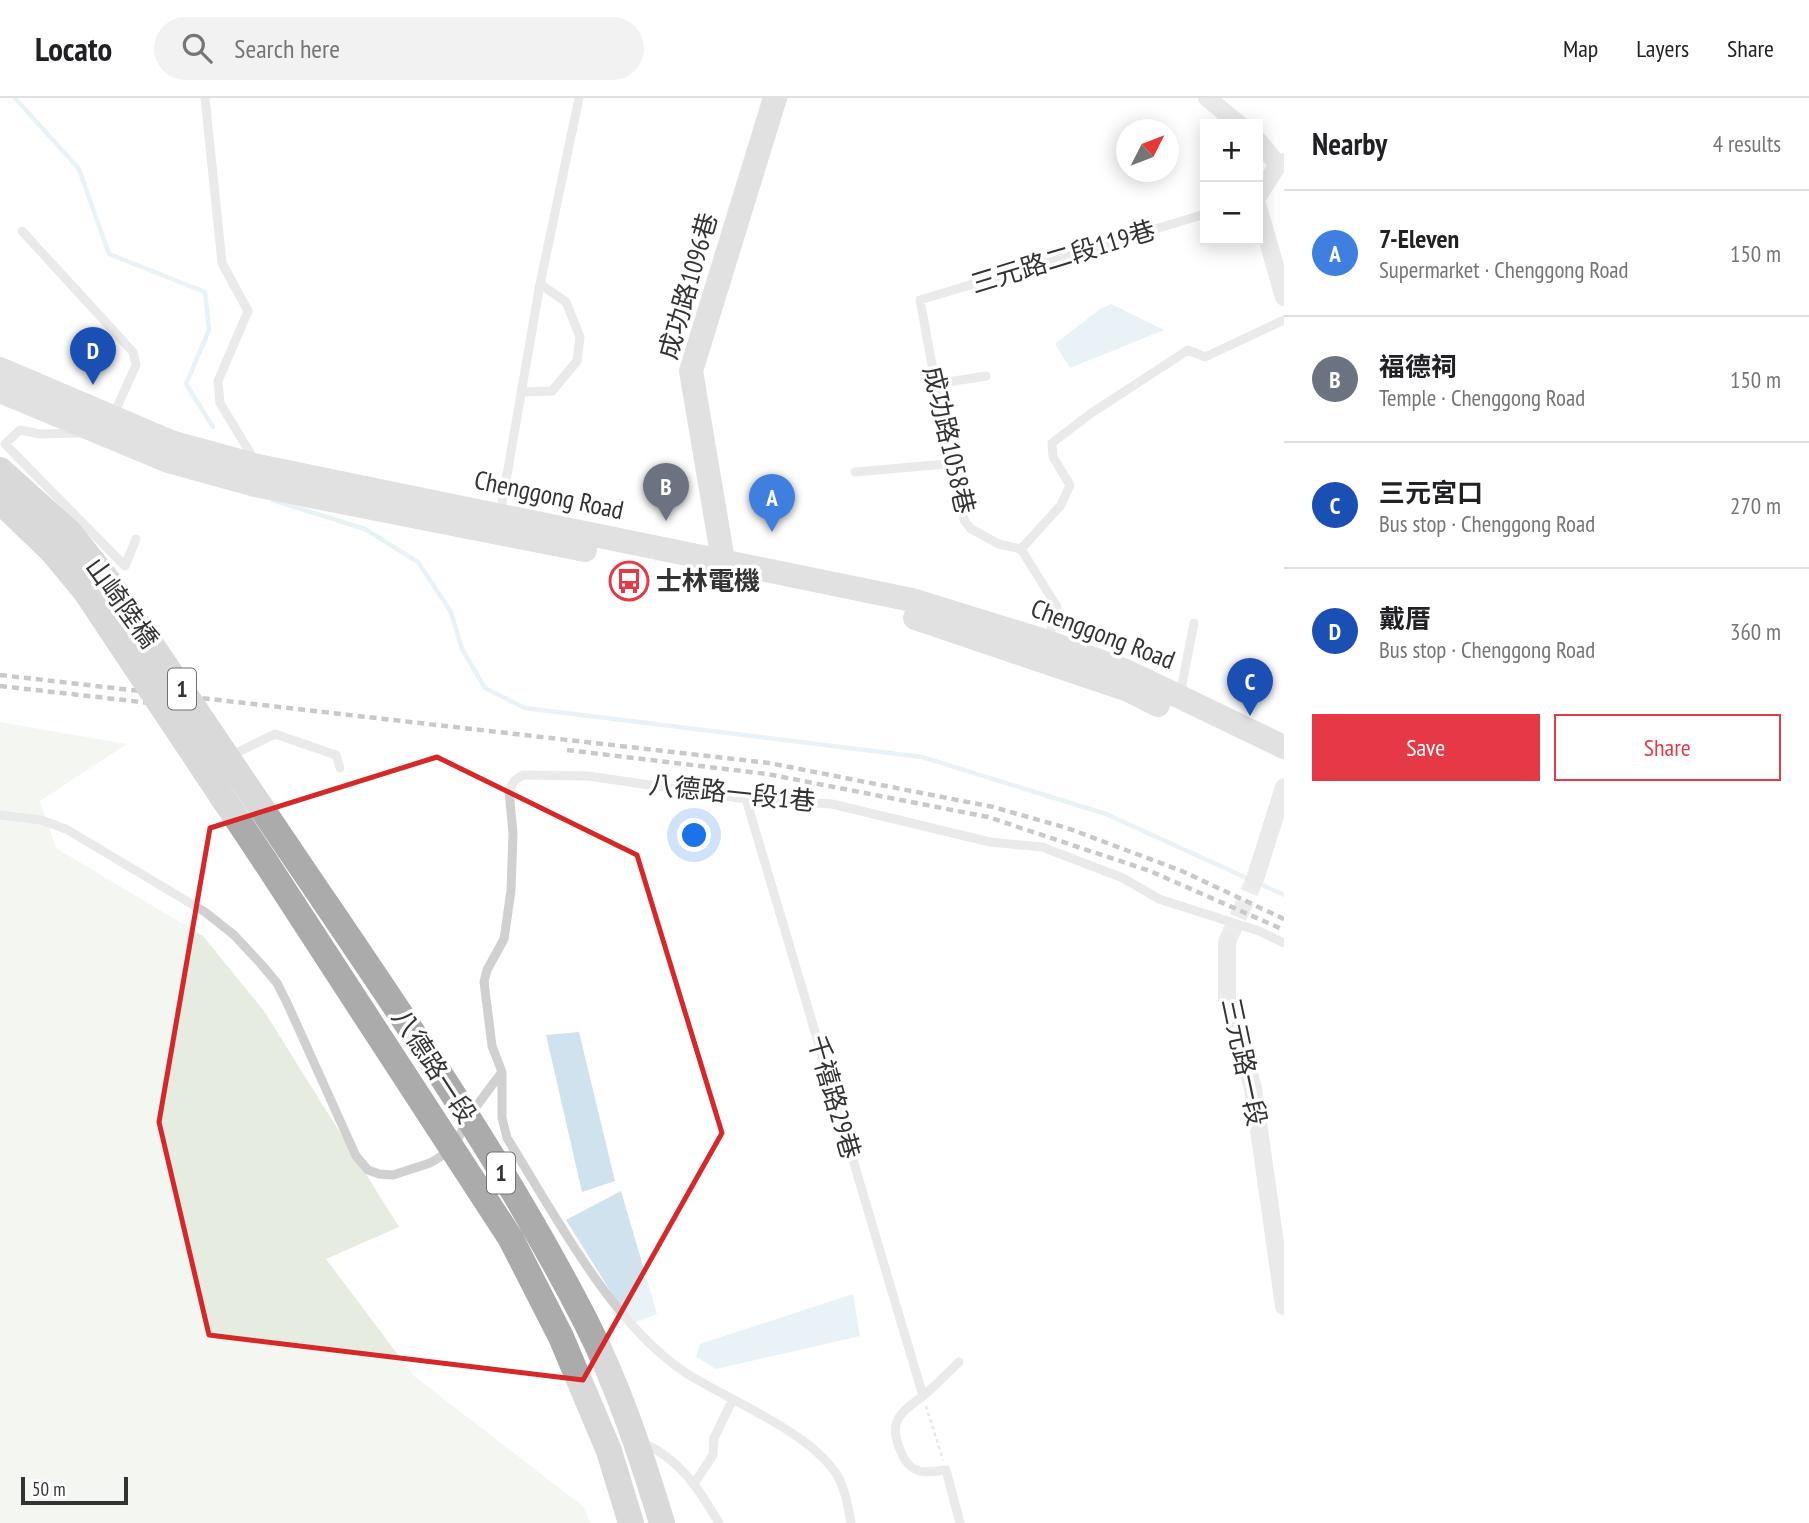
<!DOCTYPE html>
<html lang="en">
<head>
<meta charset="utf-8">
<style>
  body { margin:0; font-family:"PT Sans Narrow","Noto Sans TC",sans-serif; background:#f2f2f2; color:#202124 }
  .controls { position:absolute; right:21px; top:21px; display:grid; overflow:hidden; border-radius:0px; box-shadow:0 4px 18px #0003 }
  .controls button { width:63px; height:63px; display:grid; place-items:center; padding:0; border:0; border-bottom:2px solid #e0e0e0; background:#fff; color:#202124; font:35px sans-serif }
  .compass { position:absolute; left:1116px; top:21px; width:63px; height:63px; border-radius:50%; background:#fff; box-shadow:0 4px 18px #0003; rotate:48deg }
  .scale { position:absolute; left:21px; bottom:18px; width:107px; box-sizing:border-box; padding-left:7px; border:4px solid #333; border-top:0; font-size:19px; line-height:24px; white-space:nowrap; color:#333; -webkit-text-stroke:5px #fff; paint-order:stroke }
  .you { position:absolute; left:695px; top:738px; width:24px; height:24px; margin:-18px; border:5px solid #fff; border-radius:50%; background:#1a73e8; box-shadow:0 0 0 10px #1a73e833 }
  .badge { display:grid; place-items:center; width:46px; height:46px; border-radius:50%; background:#e63946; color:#fff; font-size:23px; font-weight:700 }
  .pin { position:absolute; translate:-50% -58px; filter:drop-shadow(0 2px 4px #0008) }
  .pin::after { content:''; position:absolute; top:37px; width:24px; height:21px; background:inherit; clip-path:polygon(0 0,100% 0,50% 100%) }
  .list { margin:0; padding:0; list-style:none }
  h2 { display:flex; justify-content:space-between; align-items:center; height:91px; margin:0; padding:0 28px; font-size:30px }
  h2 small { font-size:23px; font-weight:400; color:#757577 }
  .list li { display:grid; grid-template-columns:46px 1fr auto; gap:21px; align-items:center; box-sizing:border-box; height:126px; padding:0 28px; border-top:2px solid #e0e0e0 }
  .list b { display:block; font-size:26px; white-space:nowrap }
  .list p { margin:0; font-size:23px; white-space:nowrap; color:#757577 }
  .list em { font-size:23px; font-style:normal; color:#757577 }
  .actions { display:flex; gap:14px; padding:21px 28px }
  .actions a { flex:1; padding:16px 0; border:2px solid #e63946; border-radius:0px; text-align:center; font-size:24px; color:#e63946 }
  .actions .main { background:#e63946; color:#fff }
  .icon { flex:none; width:38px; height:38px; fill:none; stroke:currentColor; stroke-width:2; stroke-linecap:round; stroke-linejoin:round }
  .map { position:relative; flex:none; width:1284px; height:1425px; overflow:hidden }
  header { display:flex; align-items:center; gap:42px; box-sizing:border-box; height:98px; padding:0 35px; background:#fff; border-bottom:2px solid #e0e0e0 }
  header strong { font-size:33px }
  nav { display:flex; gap:38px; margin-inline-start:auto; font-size:24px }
  .search { width:490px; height:63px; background:#f2f2f2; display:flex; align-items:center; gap:18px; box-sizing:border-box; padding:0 24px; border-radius:38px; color:#757577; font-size:26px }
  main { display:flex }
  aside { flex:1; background:#fff }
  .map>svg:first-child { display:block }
</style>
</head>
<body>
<header>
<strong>Locato</strong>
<div class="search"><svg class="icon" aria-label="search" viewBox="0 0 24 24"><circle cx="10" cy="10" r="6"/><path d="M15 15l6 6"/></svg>Search here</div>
<nav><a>Map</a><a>Layers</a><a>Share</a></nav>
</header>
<main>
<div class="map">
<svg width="1284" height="1425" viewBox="0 0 1284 1425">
  <rect width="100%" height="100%" fill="#fff"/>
  <path fill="#e6ecdf" d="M0 624 127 646 40 703 56 750 203 838 264 913 399 1129 326 1161 414 1278 584 1409 590 1425H0Z"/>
  <path fill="#cfe2ee" d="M1111 206 1164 232 1070 270 1055 246 1100 211Z
    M579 934 615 1083 582 1094 546 937Z
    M621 1093 657 1216 631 1226 566 1122Z
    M853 1196 860 1238 716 1271 696 1259 700 1246Z"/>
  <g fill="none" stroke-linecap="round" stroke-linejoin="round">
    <path stroke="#cfe2ee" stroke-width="4.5" d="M15 0 79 71 109 156 205 194 209 232 186 286 213 329
      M272 402 365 431 418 464 451 514 462 551 485 590 525 610 922 659 1106 716 1284 797"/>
    <path stroke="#d6d6d6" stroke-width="18" stroke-dasharray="18 9" stroke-linecap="butt" d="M1227 844 1255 781"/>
    <path stroke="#cdcdcd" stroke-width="2.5" stroke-dasharray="3.5 3.5" stroke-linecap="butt" d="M926 1308 943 1362"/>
    <path stroke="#d0d0d0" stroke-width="9" d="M205 0 222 165 248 213 218 283 220 305 255 363
      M22 133 133 254 136 267 113 318
      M935 286 986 278
      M521 294 552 293 577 263 580 239 566 204 540 186
      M80 335 40 336 20 332 5 346 125 468 136 441
      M855 374 958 365
      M500 417 540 186 579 0
      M1021 451 1061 407 1070 387 1053 359 1052 345 1090 316 1188 252 1205 259 1284 222
      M1049 541 1057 509 1021 451 999 446 971 431 964 422 958 365 942 321 920 202 1205 116
      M1180 597 1194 525
      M230 658 275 636 336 657 340 670
      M746 701 923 1298
      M0 717 41 722 66 731 205 814 234 837 261 866 277 885 288 907 356 1058 368 1072 379 1076 393 1077 430 1065 453 1051 469 1018 502 974 492 948 484 884 487 872 504 841 511 793 513 735 509 693 514 683 523 677 588 678 746 701 832 706 990 744 1042 749 1123 780 1159 801 1259 833 1284 845
      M502 976V1020L507 1040C554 1115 612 1227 686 1275 730 1303 806 1332 835 1374 845 1388 848 1409 851 1425
      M959 1264C947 1275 936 1288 923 1298 897 1317 886 1326 904 1360 914 1378 928 1374 946 1372L960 1425
      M643 1345C680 1361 699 1391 719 1425
      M695 1384 713 1357 714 1340 733 1301"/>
    <path stroke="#d0d0d0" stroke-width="18" d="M1207 0 1239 26
      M1258 42 1278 67
      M1258 98 1278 67 1284 64
      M1258 109 1284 199
      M1255 781 1284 689
      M1227 844V901L1253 990 1284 1208"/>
    <path stroke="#bdbdbd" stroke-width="24" d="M0 271 171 344 258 368 912 502 1048 544 1126 573 1284 649
      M0 293 168 363 255 387 585 452
      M722 477 723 462 691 273 775 0
      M915 520 1128 592 1158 607"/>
    <path stroke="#ababab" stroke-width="26" d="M0 372 70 435
      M0 403 53 454
      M289 751C393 905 500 1057 585 1222 618 1287 641 1356 662 1425
      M265 763 511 1141 561 1239 609 1353 631 1425"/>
    <path stroke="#888" stroke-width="4.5" stroke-dasharray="7 5" stroke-linecap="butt" d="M0 577 769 665 993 709 1067 730 1182 773 1284 821
      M0 588 150 605
      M567 652 767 676 988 719 1150 773 1284 832"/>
    <path stroke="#ababab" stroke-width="26" d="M70 435 109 484 289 751
      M53 454 86 494 265 763"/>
  </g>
  <path d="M0 0H1284V1425H0ZM437 659 637 757 722 1035 583 1282 209 1237 159 1024 210 730Z" fill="#fff" fill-opacity=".55" fill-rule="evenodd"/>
  <path fill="none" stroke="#d62828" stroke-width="5" stroke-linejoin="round" d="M437 659 637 757 722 1035 583 1282 209 1237 159 1024 210 730Z"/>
  <defs>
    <symbol id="bus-ring" viewBox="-11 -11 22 22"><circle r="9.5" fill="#fff" stroke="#e63946" stroke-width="1.5"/><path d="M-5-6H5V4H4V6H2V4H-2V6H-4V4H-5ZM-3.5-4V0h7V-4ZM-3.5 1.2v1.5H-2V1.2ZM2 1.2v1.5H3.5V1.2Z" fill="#e63946"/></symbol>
  </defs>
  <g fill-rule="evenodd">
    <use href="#bus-ring" x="607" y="461" width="44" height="44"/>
  </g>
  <g text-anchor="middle" stroke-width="7" stroke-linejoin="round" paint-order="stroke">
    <g fill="#fff" stroke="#707070" stroke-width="2">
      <rect x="168" y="570.5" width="28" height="41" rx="5"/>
      <rect x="487" y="1054.5" width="28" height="41" rx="5"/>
    </g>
    <g font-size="24" font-weight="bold" fill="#333">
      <text x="182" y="599">1</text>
      <text x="501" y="1083">1</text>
    </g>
    <g font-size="26" fill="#333" stroke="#fff">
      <text transform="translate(1063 159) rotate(-17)" y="9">三元路二段119巷</text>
      <text transform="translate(688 188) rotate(-74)" y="9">成功路1096巷</text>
      <text transform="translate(949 342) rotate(77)" y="9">成功路1058巷</text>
      <text transform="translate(549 397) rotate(12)" y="9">Chenggong Road</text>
      <text transform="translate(122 505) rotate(54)" y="9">山崎陸橋</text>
      <text transform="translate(1103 536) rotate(21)" y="9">Chenggong Road</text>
      <text transform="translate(732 695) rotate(6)" y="9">八德路一段1巷</text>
      <text transform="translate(1244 964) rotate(78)" y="9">三元路一段</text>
      <text transform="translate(434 968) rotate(57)" y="9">八德路一段</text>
      <text transform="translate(834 999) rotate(74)" y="9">千禧路29巷</text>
    </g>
    <g font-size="26" font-weight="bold" fill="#333" stroke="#fff" text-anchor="start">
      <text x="656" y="492">士林電機</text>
    </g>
  </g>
</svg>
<div class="controls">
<button>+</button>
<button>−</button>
</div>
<svg class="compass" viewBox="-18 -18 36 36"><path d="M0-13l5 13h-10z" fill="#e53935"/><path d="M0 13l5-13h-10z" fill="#757577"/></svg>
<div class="scale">50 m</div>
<div class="you"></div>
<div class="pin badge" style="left:772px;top:434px;background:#3f7fe0">A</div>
<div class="pin badge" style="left:666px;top:423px;background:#6b7280">B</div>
<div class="pin badge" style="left:1250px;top:618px;background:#1a4fb4">C</div>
<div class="pin badge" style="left:93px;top:287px;background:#1a4fb4">D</div>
</div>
<aside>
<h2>Nearby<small>4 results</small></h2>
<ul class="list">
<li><span class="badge" style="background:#3f7fe0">A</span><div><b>7-Eleven</b><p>Supermarket · Chenggong Road</p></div><em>150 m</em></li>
<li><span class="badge" style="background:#6b7280">B</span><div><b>福德祠</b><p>Temple · Chenggong Road</p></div><em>150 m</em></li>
<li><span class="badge" style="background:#1a4fb4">C</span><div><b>三元宮口</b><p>Bus stop · Chenggong Road</p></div><em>270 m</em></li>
<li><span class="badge" style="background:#1a4fb4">D</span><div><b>戴厝</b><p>Bus stop · Chenggong Road</p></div><em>360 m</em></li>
</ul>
<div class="actions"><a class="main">Save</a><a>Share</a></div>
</aside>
</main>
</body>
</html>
